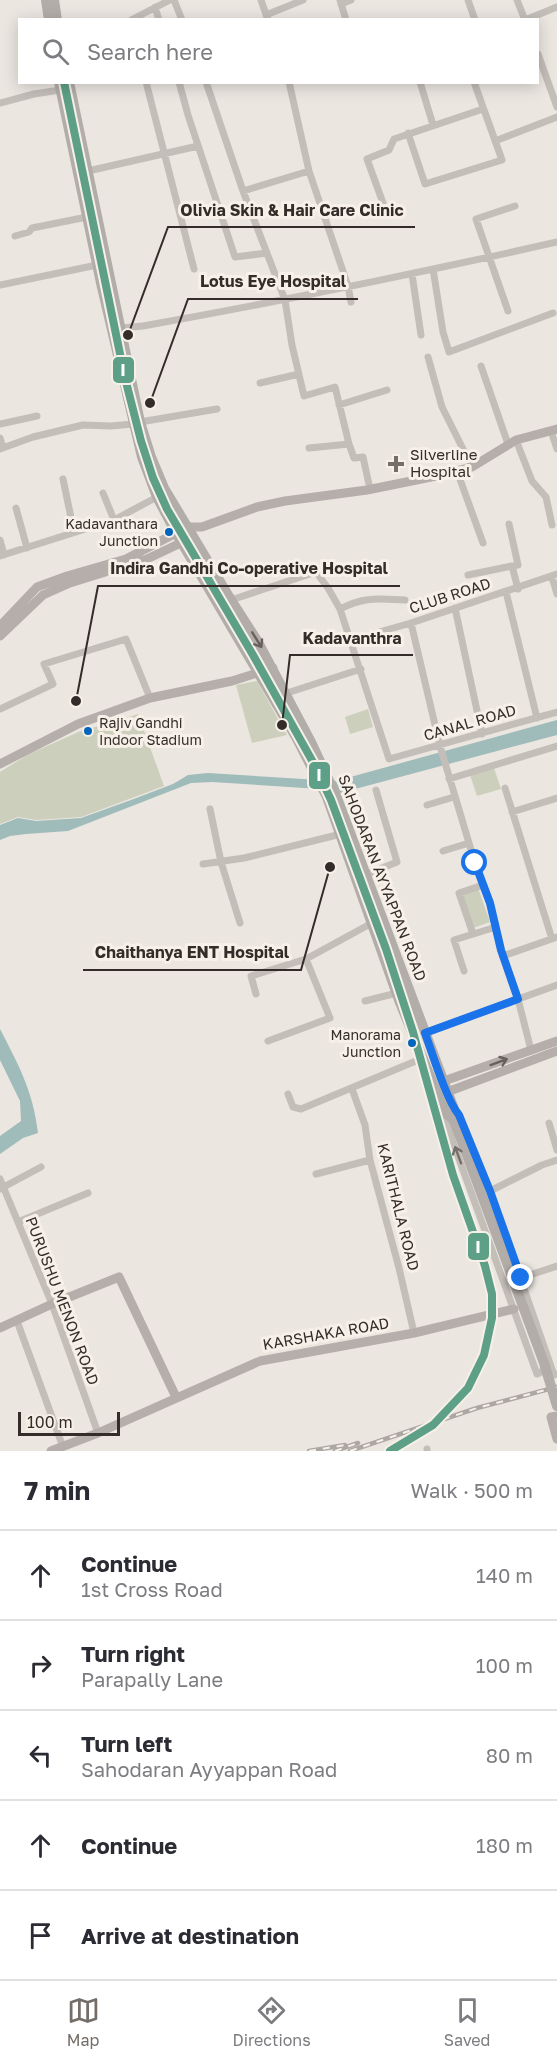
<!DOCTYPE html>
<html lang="en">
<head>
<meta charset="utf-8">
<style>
  body { margin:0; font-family:"Golos Text",sans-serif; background:#f2f2f3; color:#2b2b33 }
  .scale { position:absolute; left:18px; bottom:15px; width:102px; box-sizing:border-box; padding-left:6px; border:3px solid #342c28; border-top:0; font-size:16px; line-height:21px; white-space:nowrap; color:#342c28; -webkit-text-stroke:4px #f7f0e8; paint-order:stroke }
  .stop { position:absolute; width:18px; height:18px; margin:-14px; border:4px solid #1a73e8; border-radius:50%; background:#fff }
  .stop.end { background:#1a73e8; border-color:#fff; box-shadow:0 2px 6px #0008 }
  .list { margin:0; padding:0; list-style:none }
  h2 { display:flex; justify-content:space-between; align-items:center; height:78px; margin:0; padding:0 24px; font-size:26px }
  h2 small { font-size:20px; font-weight:400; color:#7c7c81 }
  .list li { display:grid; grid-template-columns:39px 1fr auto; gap:18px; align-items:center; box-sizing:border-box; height:90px; padding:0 24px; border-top:2px solid #e1e1e2 }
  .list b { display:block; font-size:22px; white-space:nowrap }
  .list p { margin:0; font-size:20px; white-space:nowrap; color:#7c7c81 }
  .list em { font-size:20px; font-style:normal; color:#7c7c81 }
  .icon { flex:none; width:33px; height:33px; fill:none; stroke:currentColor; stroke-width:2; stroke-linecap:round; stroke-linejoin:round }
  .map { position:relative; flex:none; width:557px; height:1451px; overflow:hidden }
  .search { position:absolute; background:#fff; box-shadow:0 3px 15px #0003; left:18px; right:18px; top:18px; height:66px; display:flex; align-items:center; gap:15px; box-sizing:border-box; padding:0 21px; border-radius:0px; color:#7c7c81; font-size:22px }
  .sheet { height:528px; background:#fff }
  nav { display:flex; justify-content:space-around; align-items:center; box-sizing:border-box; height:84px; border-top:2px solid #e1e1e2; background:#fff; font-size:16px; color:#7c7c81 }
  nav a { display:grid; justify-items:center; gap:3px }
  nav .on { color:#746d68 }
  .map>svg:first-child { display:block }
</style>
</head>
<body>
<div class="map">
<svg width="557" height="1451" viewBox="0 0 557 1451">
  <rect width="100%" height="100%" fill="#ebe6e0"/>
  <path fill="#cccfbb" d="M257 681 287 735 252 743 236 685Z
    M368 709 373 727 350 734 345 717Z
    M138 714 164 786 81 817 36 820 18 817 0 824V772L29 754 83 730 107 724Z
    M494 768 501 789 477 796 470 775Z
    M478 888 490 922 473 928 461 895Z"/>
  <path fill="#9fbbba" d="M557 720V735L340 793 320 789 212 782 191 783 68 831 26 834 10 836 0 840V825L18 818 36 821 81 818 131 800 173 784 188 775 208 773 336 781Z
    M0 1029C19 1066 33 1091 38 1133L23 1138 0 1154V1136L21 1121 20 1101 0 1060Z"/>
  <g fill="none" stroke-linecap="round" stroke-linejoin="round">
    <path stroke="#c4beb9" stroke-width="7" d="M174 0 182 20
      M261 0 268 20
      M340 0 346 20
      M468 0 475 20
      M517 0 525 20
      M341 4 351 0
      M155 7 159 20
      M266 15 303 0
      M131 20 170 0
      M525 20 557 7
      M538 54 557 107
      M146 82 194 269
      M179 82 188 115 235 257 267 253
      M206 82 243 191 285 300 292 345 304 396 335 387 349 444 354 458 363 457 370 489
      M289 82 309 171 348 286 351 302
      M420 82 433 125
      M0 103 34 94 60 90
      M408 133 425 184 502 160 474 82
      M495 141 557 117
      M88 171 198 146
      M243 191 309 171
      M383 203 367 159 389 150 394 139 483 109
      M15 236 29 232 32 228 87 217
      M433 269 443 332 449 352 553 313
      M412 274 421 335
      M0 285 97 265
      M508 311 476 219 515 206
      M120 328 143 326C282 301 420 273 557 242
      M428 357 442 407 472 467
      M481 366 508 444
      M260 383 299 374
      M339 405 387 390
      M140 422 217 409
      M0 424 37 416
      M551 431 557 449
      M0 438 3 448
      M516 440 532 481 546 497 552 525
      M309 448 349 444
      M0 449 33 437 83 425 111 426 133 424
      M457 471 483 543
      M63 479 74 532
      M103 493 114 520
      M16 508 27 548
      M509 524 518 565 512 566 518 589
      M0 540 4 555
      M0 556 114 520 157 497
      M468 575 512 566
      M552 577 557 594
      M506 592 537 718
      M231 600 316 572 328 588 340 609 389 759 557 712
      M455 608 482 734
      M340 609C365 596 378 599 405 600
      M411 623 440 746 475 863 490 903 501 950 518 999 531 1050
      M351 640 411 623 557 574
      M287 693 361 669
      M0 709 53 684 44 664 126 639 150 698
      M449 779 557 746
      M505 788 552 939
      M427 805 454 797
      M210 809 221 862 240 923
      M512 812 557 798
      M443 851 469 843
      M203 864 244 858 341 834
      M365 875 397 862 376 790
      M473 934 459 893 483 885
      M503 956 557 937
      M464 971 454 940 496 927
      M256 994 251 976 306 959 372 923
      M365 1001 397 993
      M425 1033 557 985
      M268 1041 330 1018 306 959
      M352 1089 365 1125 370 1160 399 1268 414 1333
      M288 1094 293 1107 301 1109 423 1058
      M454 1109 459 1115 490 1191 554 1375 557 1374
      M445 1113 446 1123 537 1374 551 1367
      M549 1123 557 1150
      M316 1174 370 1160
      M0 1179 52 1304 98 1433
      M0 1189 41 1167
      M490 1191 542 1165 557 1160
      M18 1222 88 1193
      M521 1278 557 1266
      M17 1321 63 1447
      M427 1449V1451"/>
    <path stroke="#b5aeaa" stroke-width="9" d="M187 527H202L257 507 285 501 367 490 436 476 472 467 516 440 557 429
      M0 626 37 587 67 576 126 559 176 533
      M0 636 43 595 70 583 147 559 187 540
      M0 764 78 724 150 698 232 681 273 668
      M444 1081 557 1041
      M447 1092 557 1051
      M0 1328 52 1304 119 1277 176 1397
      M557 1416 551 1417 557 1439
      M51 1451 98 1433 260 1361 414 1333 514 1309"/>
    <path stroke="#b3ada9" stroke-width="10" d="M46 0 49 20
      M54 0 57 20
      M59 82 101 283 142 457 157 497 176 533 296 737 327 797 399 1000 445 1113 453 1119
      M69 82 140 422 151 457 164 488 231 600 258 642 311 742 337 798 454 1109 453 1119 464 1147"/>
    <defs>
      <path id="rail" d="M309 1451 345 1445
        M335 1451 358 1443
        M350 1451 477 1408 557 1387"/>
    </defs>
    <use href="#rail" stroke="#aca7a3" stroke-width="4.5"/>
    <use href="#rail" stroke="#f7f0e8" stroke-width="2" stroke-dasharray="7" stroke-linecap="butt"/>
    <path stroke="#b3ada9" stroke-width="10" d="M464 1147 544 1363 557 1406"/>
    <defs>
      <path id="metro-1" d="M64 82 125 378 141 441 153 478 167 509 253 655 314 764 331 800 386 949 413 1032 453 1175 485 1266 492 1294V1318L484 1355 468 1388 433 1425 390 1451"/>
    </defs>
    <use href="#metro-1" stroke="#f7f0e8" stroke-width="12"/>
    <use href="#metro-1" stroke="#5da087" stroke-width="8"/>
  </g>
  <defs><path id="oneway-shaft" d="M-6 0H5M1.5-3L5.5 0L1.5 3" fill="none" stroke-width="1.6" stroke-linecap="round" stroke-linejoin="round" transform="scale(1.5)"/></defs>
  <use stroke="#67605c" href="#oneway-shaft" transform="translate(257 640) rotate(58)"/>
  <use stroke="#68605c" href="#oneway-shaft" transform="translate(499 1062) rotate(-20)"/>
  <use stroke="#756e69" href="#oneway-shaft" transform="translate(458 1155) rotate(-110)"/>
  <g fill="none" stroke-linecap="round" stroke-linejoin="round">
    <path stroke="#1a73e8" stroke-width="8" d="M475 863 490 903 501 950 518 999 425 1033C433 1055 446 1099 459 1115L490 1191 521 1278"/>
  </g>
  <path fill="#746d68" stroke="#f7f0e8" stroke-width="2" d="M393 455h6v6h6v6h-6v6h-6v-6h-6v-6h6z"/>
  <g fill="#0065bd" stroke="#f7f0e8" stroke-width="2">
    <circle cx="169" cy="532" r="5"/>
    <circle cx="88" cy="731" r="5"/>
    <circle cx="412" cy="1043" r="5"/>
  </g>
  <g text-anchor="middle" stroke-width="6" stroke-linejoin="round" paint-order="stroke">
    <g font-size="14" fill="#342c28" stroke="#f7f0e8" text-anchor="end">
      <text x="158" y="529">Kadavanthara<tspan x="158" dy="17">Junction</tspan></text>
      <text x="99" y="728" text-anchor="start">Rajiv Gandhi<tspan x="99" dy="17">Indoor Stadium</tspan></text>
      <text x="401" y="1040">Manorama<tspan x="401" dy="17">Junction</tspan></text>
    </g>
    <g font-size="15" fill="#342c28" stroke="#f7f0e8" text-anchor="start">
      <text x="410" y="460">Silverline<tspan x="410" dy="17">Hospital</tspan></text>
    </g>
    <g font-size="15" fill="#342c28" stroke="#f7f0e8">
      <text transform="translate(450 596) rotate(-18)" y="5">CLUB ROAD</text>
      <text transform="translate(470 723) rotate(-16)" y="5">CANAL ROAD</text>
      <text transform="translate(382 878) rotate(69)" y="5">SAHODARAN AYYAPPAN ROAD</text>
      <text transform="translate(398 1207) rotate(76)" y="5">KARITHALA ROAD</text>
      <text transform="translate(62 1301) rotate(69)" y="5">PURUSHU MENON ROAD</text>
      <text transform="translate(326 1334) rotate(-10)" y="5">KARSHAKA ROAD</text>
    </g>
  </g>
  <path fill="none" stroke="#342c28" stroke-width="2" d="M128 335L168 227H415M150 403L188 299H358M76 701L98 586H400M282 725L290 655H413M330 867L301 970H83"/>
  <g fill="#342c28" stroke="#f7f0e8" stroke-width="2">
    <circle cx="128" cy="335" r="6"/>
    <circle cx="150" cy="403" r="6"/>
    <circle cx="76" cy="701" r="6"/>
    <circle cx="282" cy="725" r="6"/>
    <circle cx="330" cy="867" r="6"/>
  </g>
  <g font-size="16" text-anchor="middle" font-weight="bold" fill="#342c28" stroke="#f7f0e8" stroke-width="6" stroke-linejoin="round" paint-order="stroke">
    <text x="292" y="216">Olivia Skin &amp; Hair Care Clinic</text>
    <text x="273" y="287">Lotus Eye Hospital</text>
    <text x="249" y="574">Indira Gandhi Co-operative Hospital</text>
    <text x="352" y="644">Kadavanthra</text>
    <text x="192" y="958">Chaithanya ENT Hospital</text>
  </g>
  <g stroke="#f7f0e8" stroke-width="2">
    <rect x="112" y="356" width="23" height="28" rx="6" fill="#5da087"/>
    <rect x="308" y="761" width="23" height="29" rx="6" fill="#5da087"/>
    <rect x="467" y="1232" width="23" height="29" rx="6" fill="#5da087"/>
  </g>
  <g font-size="16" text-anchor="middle" font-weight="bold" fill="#fff">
    <text x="123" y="376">I</text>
    <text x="319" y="781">I</text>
    <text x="478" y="1253">I</text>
  </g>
</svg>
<div class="scale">100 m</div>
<div class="stop" style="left:475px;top:863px"></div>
<div class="stop end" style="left:521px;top:1278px"></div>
<div class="search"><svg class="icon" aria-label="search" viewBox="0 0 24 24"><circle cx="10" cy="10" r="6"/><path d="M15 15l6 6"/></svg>Search here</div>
</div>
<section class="sheet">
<h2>7 min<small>Walk · 500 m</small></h2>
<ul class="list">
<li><svg class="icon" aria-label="ahead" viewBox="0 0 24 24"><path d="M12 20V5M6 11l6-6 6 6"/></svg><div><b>Continue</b><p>1st Cross Road</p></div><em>140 m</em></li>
<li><svg class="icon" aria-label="right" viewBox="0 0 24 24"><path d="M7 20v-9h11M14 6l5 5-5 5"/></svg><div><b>Turn right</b><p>Parapally Lane</p></div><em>100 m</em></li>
<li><svg class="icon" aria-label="left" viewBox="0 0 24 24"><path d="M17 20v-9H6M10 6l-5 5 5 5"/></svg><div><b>Turn left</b><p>Sahodaran Ayyappan Road</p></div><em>80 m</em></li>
<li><svg class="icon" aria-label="ahead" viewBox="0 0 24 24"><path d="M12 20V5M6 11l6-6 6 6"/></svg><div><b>Continue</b></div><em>180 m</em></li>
<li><svg class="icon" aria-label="arrive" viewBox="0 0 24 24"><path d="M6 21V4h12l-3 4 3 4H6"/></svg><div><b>Arrive at destination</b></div></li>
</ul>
</section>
<nav>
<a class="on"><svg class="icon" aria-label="map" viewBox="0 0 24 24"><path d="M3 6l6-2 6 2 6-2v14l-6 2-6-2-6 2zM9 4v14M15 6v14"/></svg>Map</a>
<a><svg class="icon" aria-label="directions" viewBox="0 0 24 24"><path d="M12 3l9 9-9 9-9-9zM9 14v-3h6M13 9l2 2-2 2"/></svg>Directions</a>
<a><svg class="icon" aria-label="saved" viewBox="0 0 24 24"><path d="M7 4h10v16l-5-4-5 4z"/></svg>Saved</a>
</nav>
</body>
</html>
